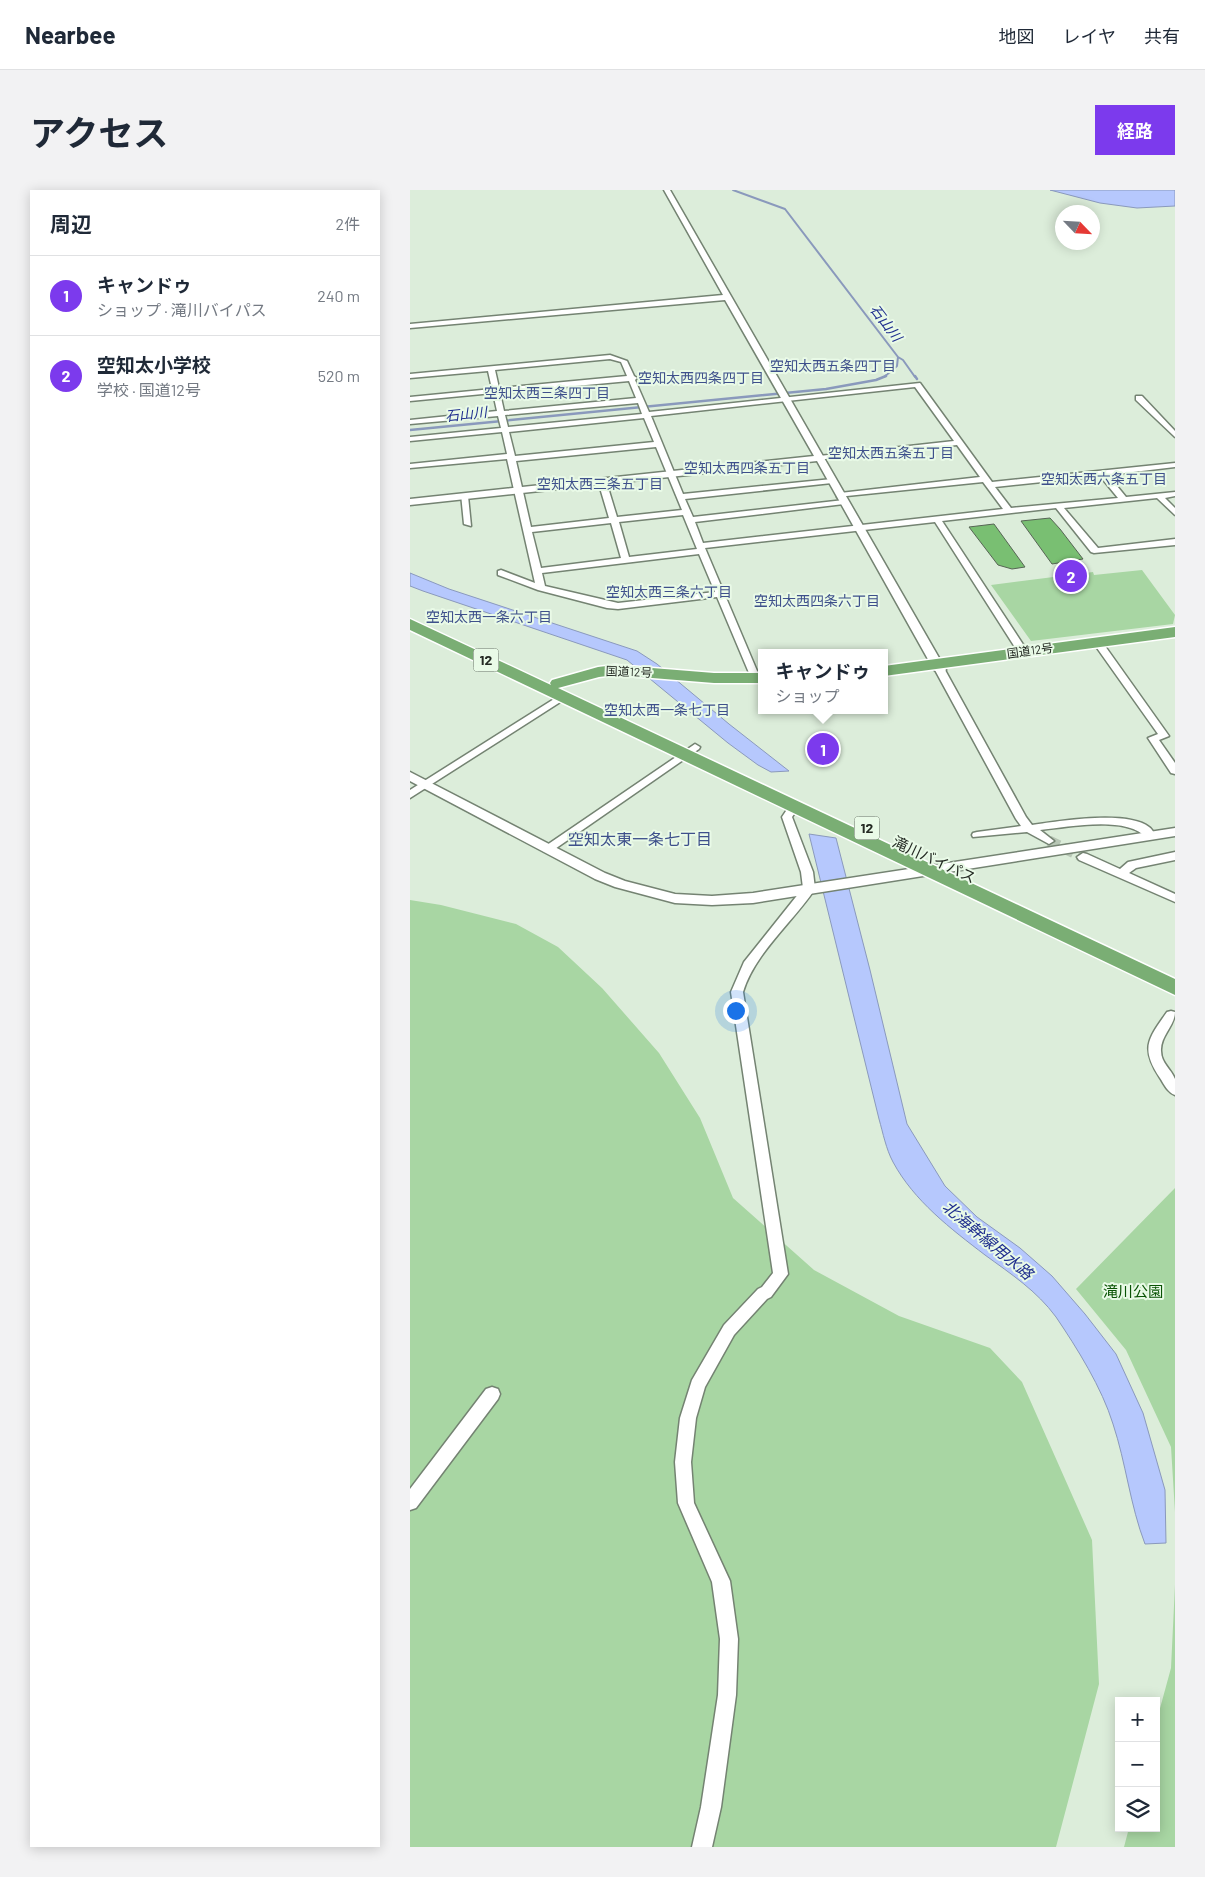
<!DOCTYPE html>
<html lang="ja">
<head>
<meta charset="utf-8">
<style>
  body { margin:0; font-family:Barlow,"Noto Sans JP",sans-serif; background:#f2f2f3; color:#1f2937 }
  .controls { position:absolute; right:15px; bottom:15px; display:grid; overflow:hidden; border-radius:0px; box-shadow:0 2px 12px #0003 }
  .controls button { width:45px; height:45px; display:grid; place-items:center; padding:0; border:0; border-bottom:1px solid #e0e1e3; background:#fff; color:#1f2937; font:25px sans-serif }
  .compass { position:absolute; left:645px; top:15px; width:45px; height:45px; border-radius:50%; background:#fff; box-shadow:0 2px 12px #0003; rotate:115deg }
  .you { position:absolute; left:325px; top:820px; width:18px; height:18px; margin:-12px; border:4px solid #fff; border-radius:50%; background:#1a73e8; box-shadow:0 0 0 8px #1a73e833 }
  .badge { display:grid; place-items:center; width:32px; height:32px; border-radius:50%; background:#7c3aed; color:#fff; font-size:16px; font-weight:700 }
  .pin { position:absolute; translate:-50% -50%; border:2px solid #fff; box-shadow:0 1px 5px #0006 }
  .popup { position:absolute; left:348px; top:459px; width:130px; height:65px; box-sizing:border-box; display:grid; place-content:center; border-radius:0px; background:#fff; filter:drop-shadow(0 1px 4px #0005); font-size:16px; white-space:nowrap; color:#747a83 }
  .popup b { font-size:19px; color:#1f2937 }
  .popup::after { content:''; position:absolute; left:50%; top:100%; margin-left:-10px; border:10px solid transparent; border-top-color:#fff }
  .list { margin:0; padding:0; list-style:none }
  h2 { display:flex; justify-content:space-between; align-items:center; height:65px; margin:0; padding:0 20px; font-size:21px }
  h2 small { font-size:16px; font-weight:400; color:#747a83 }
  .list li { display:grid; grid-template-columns:32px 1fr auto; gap:15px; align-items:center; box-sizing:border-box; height:80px; padding:0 20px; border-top:1px solid #e0e1e3 }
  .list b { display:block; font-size:19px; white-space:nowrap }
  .list p { margin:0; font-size:16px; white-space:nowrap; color:#747a83 }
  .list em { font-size:16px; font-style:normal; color:#747a83 }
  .icon { flex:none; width:28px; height:28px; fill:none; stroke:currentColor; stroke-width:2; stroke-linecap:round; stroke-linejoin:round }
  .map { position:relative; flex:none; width:765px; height:1657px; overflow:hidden; border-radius:0px }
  header { display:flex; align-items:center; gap:30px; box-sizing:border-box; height:70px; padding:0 25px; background:#fff; border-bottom:1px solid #e0e1e3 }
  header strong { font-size:24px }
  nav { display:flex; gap:28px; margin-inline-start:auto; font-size:18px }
  .intro { display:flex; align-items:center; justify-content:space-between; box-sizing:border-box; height:120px; padding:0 30px }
  h1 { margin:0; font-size:35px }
  .button { padding:12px 22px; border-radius:0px; background:#7c3aed; color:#fff; font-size:18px; font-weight:700 }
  main { display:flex; gap:30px; padding:0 30px }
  aside { flex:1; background:#fff; border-radius:0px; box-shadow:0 2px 12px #0003 }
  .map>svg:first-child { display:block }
</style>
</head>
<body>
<header>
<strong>Nearbee</strong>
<nav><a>地図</a><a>レイヤ</a><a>共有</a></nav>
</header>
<div class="intro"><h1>アクセス</h1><a class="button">経路</a></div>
<main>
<aside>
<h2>周辺<small>2件</small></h2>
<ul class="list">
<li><span class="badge">1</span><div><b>キャンドゥ</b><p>ショップ · 滝川バイパス</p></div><em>240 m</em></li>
<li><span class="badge">2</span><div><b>空知太小学校</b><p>学校 · 国道12号</p></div><em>520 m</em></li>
</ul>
</aside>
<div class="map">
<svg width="765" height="1657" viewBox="0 0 765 1657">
  <rect width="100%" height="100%" fill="#dcedda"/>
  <path fill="#a8d6a3" d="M732 380 765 425 763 434 621 451 581 395 683 382 684 385Z
    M0 710 31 715 106 734 148 757 192 798 249 863 290 928 323 1008 404 1080 489 1126 580 1158 612 1192 682 1350 689 1494 646 1657H0Z
    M765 998V1322L761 1257 716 1160 666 1099Z
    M765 1395V1657H714L719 1638H746V1533L761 1478Z"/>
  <path fill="#b6c8fd" stroke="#8a99bc" d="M640 0H765V16L727 18 690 13Z
    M0 383 39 399 227 461 247 474 319 534 379 581 361 582 348 575 318 553 217 470 13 401 0 396Z
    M399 644 426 648 460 780 497 934 535 996 567 1027 610 1058 642 1086 675 1124 706 1164 733 1223 755 1300 756 1353 735 1354C720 1315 716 1273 703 1234 692 1198 667 1158 646 1127 627 1101 601 1084 575 1065 541 1039 504 1011 483 972 476 959 473 943 469 929Z"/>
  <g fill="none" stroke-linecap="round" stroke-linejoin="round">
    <path stroke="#8a99bc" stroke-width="2" d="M323 0 375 19 488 167 487 176 474 187
      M488 167 493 170 505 187"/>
    <path stroke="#8a99bc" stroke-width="2.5" d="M505 186 507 189
      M0 240 416 199 466 190 476 186"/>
  </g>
  <path fill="#79bf72" stroke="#576555" d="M640 328 650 339 673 369 642 374 611 331Z
    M584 334 615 377 602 379 588 375 559 337Z"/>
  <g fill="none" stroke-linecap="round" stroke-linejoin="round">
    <path stroke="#b7c6b5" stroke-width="11" stroke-dasharray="11 5" stroke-linecap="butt" d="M639 651 673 667"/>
    <defs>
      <path id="minor" d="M200 165 217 171 224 186 227 188 225 190 239 222 510 193 582 292 765 273V277L698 285 716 307 765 302V306L755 308 765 318V325L747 308 654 318 688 358 765 349V355L684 363 681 362 646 318 532 331 618 462 613 465 608 462 525 332 295 358 350 488 345 491 342 490 307 407 208 419 197 418 128 400 88 385V381L91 380 125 393 97 269 0 278V274L97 264 92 242 0 251V247L91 238 88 226 0 234V230L87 221 83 203 0 211V207L82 199 78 181 0 188V184ZM200 169 211 172 217 186 89 198 85 180ZM219 191 226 208 94 221 90 203ZM505 197 544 251 409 266H406V270L547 255 570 287 430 303H427V307L573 292 593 319 293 353 285 332 434 314 438 312 434 310 283 327 275 309 422 293 426 291 422 289 273 304 241 226ZM228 213 232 224 98 237 95 225ZM234 228 244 252 105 266 99 242ZM246 257 272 320 207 327 196 291 192 289 188 291 199 328 121 337 106 271ZM690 286 708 308 601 318 585 297ZM273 325 287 359 219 367 209 332ZM201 333 211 368 131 378 122 342ZM289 364 305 402 208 413 135 396 132 383Z
        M726 206H732L765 241V247L726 210Z
        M51 304 58 306 61 336 54 334Z
        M692 455 695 456 759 546 749 550 765 573V584L761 583 738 548 748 544 687 458Z
        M530 477 535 480 616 627 622 635C649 631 717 620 739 637 742 639 744 643 746 646L745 648H737C717 625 658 637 630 640L644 651 639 654 617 642 563 647 562 645 563 643 567 642 611 636 606 629 525 480Z
        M152 504 155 505V509L0 608V600Z
        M285 554 290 557 289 559 142 661H134L132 659 134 657Z
        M384 614 389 617 382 627 403 682 405 699C382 733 345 763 333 802L378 1084 361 1107 357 1109 324 1145 295 1197 286 1228 281 1272 284 1313 320 1391 328 1449 326 1505 311 1617 302 1657H282L291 1617 308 1505 310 1449 302 1392 268 1313 265 1272 270 1228 282 1190 314 1135 348 1099 352 1097 363 1083 321 802 334 772 393 698 391 682 372 627 380 615Z
        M765 662V670L726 678 719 683 765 704V712L669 670 667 667 673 663 677 664 710 679 718 672Z
        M761 821 765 822C765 836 750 846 751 861 751 873 761 879 765 889 765 893 765 900 765 905 758 903 754 894 750 888 730 858 738 849 757 822Z
        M82 1197 88 1199 90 1204 88 1209 6 1318 0 1320V1299L76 1199Z"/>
      <path id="tertiary" d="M254 0H260L536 480 534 482 530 483 524 480 407 271 0 315V309L404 266 315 110 0 138V134L313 105Z
        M0 582 195 683 215 691 265 704 302 706 343 703 765 638V646L343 713 302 715 265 713 205 697 185 689 0 591Z"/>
      <path id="trunk" d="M0 429 141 495 140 493 142 490 188 477 205 475 304 483H352V493H304L205 485 189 487 148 498 765 789V805L0 440Z
        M765 437V447L474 486V476Z"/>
    </defs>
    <use href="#minor" stroke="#748372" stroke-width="3"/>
    <use href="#tertiary" stroke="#748372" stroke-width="3"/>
    <use href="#trunk" stroke="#fff" stroke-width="3"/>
    <use href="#minor" fill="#fff" fill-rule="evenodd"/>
    <use href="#tertiary" fill="#fff" fill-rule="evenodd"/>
    <use href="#trunk" fill="#7aae74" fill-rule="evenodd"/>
  </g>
  <g text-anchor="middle" stroke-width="4" stroke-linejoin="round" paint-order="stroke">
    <g font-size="12" fill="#242a23" stroke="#e9fae7">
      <text transform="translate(620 461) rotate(-8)" y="4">国道12号</text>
      <text transform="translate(219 482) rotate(2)" y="4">国道12号</text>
    </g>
    <g font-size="14" font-style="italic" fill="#202f8f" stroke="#e9fae7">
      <text transform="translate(476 133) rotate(53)" y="5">石山川</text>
      <text transform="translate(56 224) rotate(-6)" y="5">石山川</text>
    </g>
    <g font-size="14" fill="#3e508b" stroke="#e9fae7">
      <text x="423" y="181">空知太西五条四丁目</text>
      <text x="291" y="193">空知太西四条四丁目</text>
      <text x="137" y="208">空知太西三条四丁目</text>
      <text x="481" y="268">空知太西五条五丁目</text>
      <text x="337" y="283">空知太西四条五丁目</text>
      <text x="694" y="294">空知太西六条五丁目</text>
      <text x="190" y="299">空知太西三条五丁目</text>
      <text x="259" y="407">空知太西三条六丁目</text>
      <text x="407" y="416">空知太西四条六丁目</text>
      <text x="79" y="432">空知太西一条六丁目</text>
      <text x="257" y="525">空知太西一条七丁目</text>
    </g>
    <g fill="#e9fae7" stroke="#5f685e" stroke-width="1">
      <rect x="63.5" y="458.5" width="25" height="23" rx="4"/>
      <rect x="444.5" y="626.5" width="25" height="23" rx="4"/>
    </g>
    <g font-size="14" font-weight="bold" fill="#242a23">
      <text x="76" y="475">12</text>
      <text x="457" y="643">12</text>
    </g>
    <g font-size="15" fill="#242a23" stroke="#e9fae7">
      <text transform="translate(524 670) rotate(25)" y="5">滝川バイパス</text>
    </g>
    <g font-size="15" fill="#095304" stroke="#e9fae7">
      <text x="723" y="1107">滝川公園</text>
    </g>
    <g font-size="16" fill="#3e508b" stroke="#e9fae7">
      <text x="230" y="655">空知太東一条七丁目</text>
    </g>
    <g font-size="16" font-style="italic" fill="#202f8f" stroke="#e9fae7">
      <text transform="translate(578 1050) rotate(40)" y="6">北海幹線用水路</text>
    </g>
  </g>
</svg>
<div class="controls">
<button>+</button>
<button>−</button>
<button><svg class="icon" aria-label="layers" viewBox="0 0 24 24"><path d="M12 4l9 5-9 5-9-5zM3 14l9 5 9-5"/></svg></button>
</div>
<svg class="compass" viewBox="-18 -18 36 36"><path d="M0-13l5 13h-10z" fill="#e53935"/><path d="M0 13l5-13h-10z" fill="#747a83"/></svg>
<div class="you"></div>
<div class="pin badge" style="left:413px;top:559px">1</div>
<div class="popup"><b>キャンドゥ</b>ショップ</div>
<div class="pin badge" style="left:661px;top:386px">2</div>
</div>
</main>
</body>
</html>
